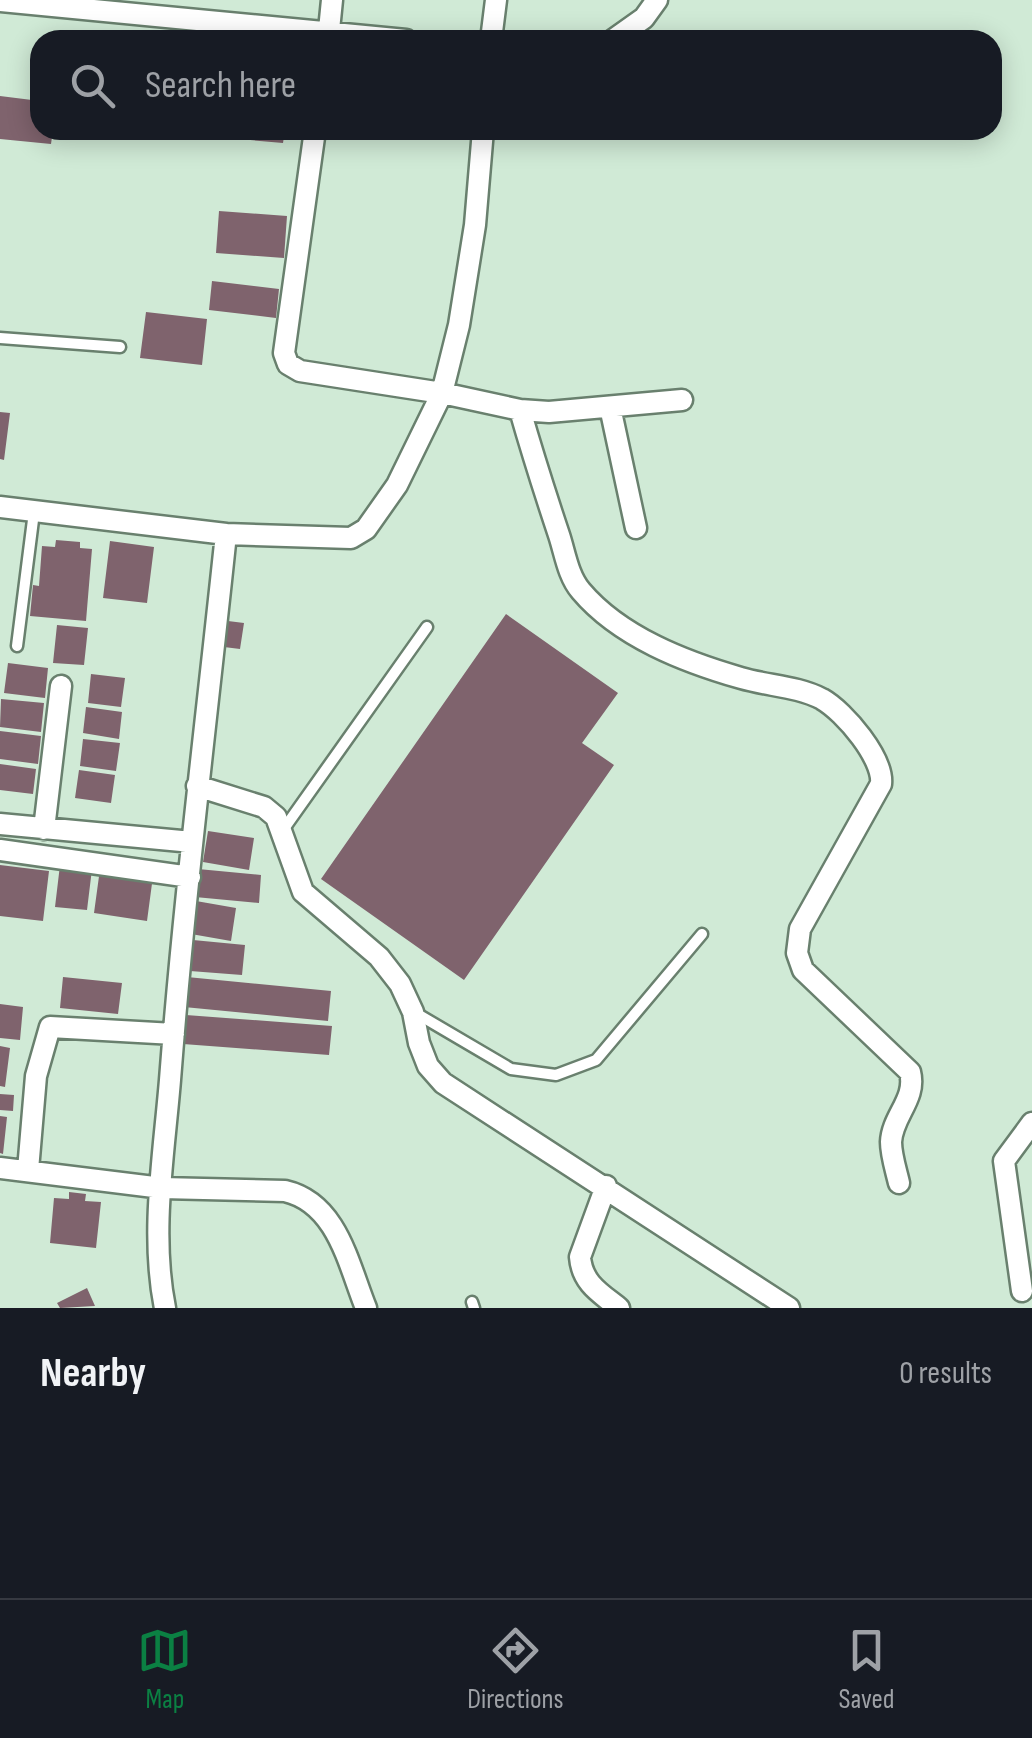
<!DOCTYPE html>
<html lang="en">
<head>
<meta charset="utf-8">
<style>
  body { margin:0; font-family:"Sofia Sans Condensed",sans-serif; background:#242831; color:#f1f3f6 }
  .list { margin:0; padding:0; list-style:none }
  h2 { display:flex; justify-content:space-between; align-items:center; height:130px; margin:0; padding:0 40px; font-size:42px }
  h2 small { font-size:32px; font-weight:400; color:#9ea1a6 }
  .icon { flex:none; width:55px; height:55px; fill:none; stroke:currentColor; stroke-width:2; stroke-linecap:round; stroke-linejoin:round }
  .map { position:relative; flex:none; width:1032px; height:1308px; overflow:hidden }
  .search { position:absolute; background:#171b24; box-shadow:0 5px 25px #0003; left:30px; right:30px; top:30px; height:110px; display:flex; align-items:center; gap:25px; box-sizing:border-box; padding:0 35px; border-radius:30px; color:#9ea1a6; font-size:38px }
  .sheet { height:290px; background:#171b24 }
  nav { display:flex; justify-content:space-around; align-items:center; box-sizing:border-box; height:140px; border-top:2px solid #363941; background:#171b24; font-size:28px; color:#9ea1a6 }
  nav a { display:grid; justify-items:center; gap:5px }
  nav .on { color:#0b8043 }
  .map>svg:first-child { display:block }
</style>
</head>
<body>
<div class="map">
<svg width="1032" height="1308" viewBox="0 0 1032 1308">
  <rect width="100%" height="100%" fill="#d0ead6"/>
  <path fill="#7f636d" d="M0 96 40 101V130H53L51 144 0 139Z
    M228 130H285L283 143 227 138Z
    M219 211 287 216 284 258 216 253Z
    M212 281 279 289 276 318 209 310Z
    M146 312 207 319 202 365 140 358Z
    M0 412 10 413 4 460 0 459Z
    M56 540 80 542V548L92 549 86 621 30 616 33 585 39 586 42 546 55 547Z
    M110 541 154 547 147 603 103 598Z
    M506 614 618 693 582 743 614 765 464 980 321 879Z
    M228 621 244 623 240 649 224 647Z
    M57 625 88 628 84 665 53 663Z
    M8 663 48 668 45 698 4 693Z
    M91 674 125 678 121 707 88 703Z
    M1 699 44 703 41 732 0 727Z
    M86 707 122 712 119 739 83 733Z
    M0 731 41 736 38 764 0 759Z
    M83 739 120 743 116 771 80 766Z
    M0 764 36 769 33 794 0 790Z
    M79 770 115 775 111 803 75 798Z
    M208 831 254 838 249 870 203 862Z
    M0 865 49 871 43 921 0 916Z
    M60 865 92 869 87 910 55 907Z
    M100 869 153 876 147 921 94 913Z
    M198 869 261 875 259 903 195 897Z
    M196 901 236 908 231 941 191 934Z
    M193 940 245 945 242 975 190 971Z
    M63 977 122 983 118 1014 60 1008Z
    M187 977 331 991 328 1021 184 1007Z
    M0 1004 23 1007 20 1040 0 1038Z
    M186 1015 332 1026 329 1055 183 1044Z
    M0 1046 10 1048 5 1087 0 1086Z
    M0 1094 14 1095 13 1111 0 1110Z
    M0 1116 7 1117 3 1154 0 1153Z
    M69 1192 86 1194 85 1201 101 1202 96 1248 50 1243 54 1198 69 1199Z
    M87 1288 95 1306 60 1308 57 1303Z"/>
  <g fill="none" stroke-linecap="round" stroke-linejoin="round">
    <defs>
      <path id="service" d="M0 338 120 347
        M17 646 34 512
        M283 830 427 627
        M414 1012 511 1069 556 1075 596 1060 702 934
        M472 1302 474 1308"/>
      <path id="minor" d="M0 1 406 40
        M328 40 332 0
        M491 40 496 0
        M613 40 644 18 657 0
        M315 130 284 353 288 364 300 371 442 393 520 410 549 412 682 400
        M610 407 636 528
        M520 410C532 452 545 493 559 535 565 553 568 576 581 591 620 637 685 662 741 678 768 686 797 686 822 699 845 712 884 759 881 784L800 929 797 953 803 970 910 1072C917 1099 892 1116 891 1142 891 1155 896 1170 899 1183
        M0 507 226 534
        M197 786 264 807 276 817 303 892 379 957 400 984 413 1012 419 1043 428 1066 443 1083 789 1308
        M0 824 192 842
        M44 829 61 686
        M0 850 190 877
        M0 1168 162 1188 285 1191C337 1203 348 1263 366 1308
        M28 1170 36 1076 50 1027 174 1034
        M606 1186 580 1257C582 1283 600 1293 619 1308
        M1022 1291 1004 1161 1032 1123
        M165 1308C150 1234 164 1154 170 1080 184 897 207 716 226 534L351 538 366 529 397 485 442 393 459 325 475 225 483 130"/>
    </defs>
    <use href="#service" stroke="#69806e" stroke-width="15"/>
    <use href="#minor" stroke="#69806e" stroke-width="25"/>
    <use href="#service" stroke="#fff" stroke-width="10"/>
    <use href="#minor" stroke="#fff" stroke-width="20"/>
  </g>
</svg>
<div class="search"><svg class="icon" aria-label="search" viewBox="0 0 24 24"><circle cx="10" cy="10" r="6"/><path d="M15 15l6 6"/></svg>Search here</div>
</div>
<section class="sheet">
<h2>Nearby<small>0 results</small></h2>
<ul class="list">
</ul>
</section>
<nav>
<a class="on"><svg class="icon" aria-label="map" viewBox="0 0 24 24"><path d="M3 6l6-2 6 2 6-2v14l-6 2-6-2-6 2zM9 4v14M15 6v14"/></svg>Map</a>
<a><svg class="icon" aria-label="directions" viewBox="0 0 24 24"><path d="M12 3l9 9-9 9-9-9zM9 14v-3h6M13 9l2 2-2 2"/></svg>Directions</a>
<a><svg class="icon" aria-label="saved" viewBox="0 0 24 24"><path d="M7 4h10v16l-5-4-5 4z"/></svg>Saved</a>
</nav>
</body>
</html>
